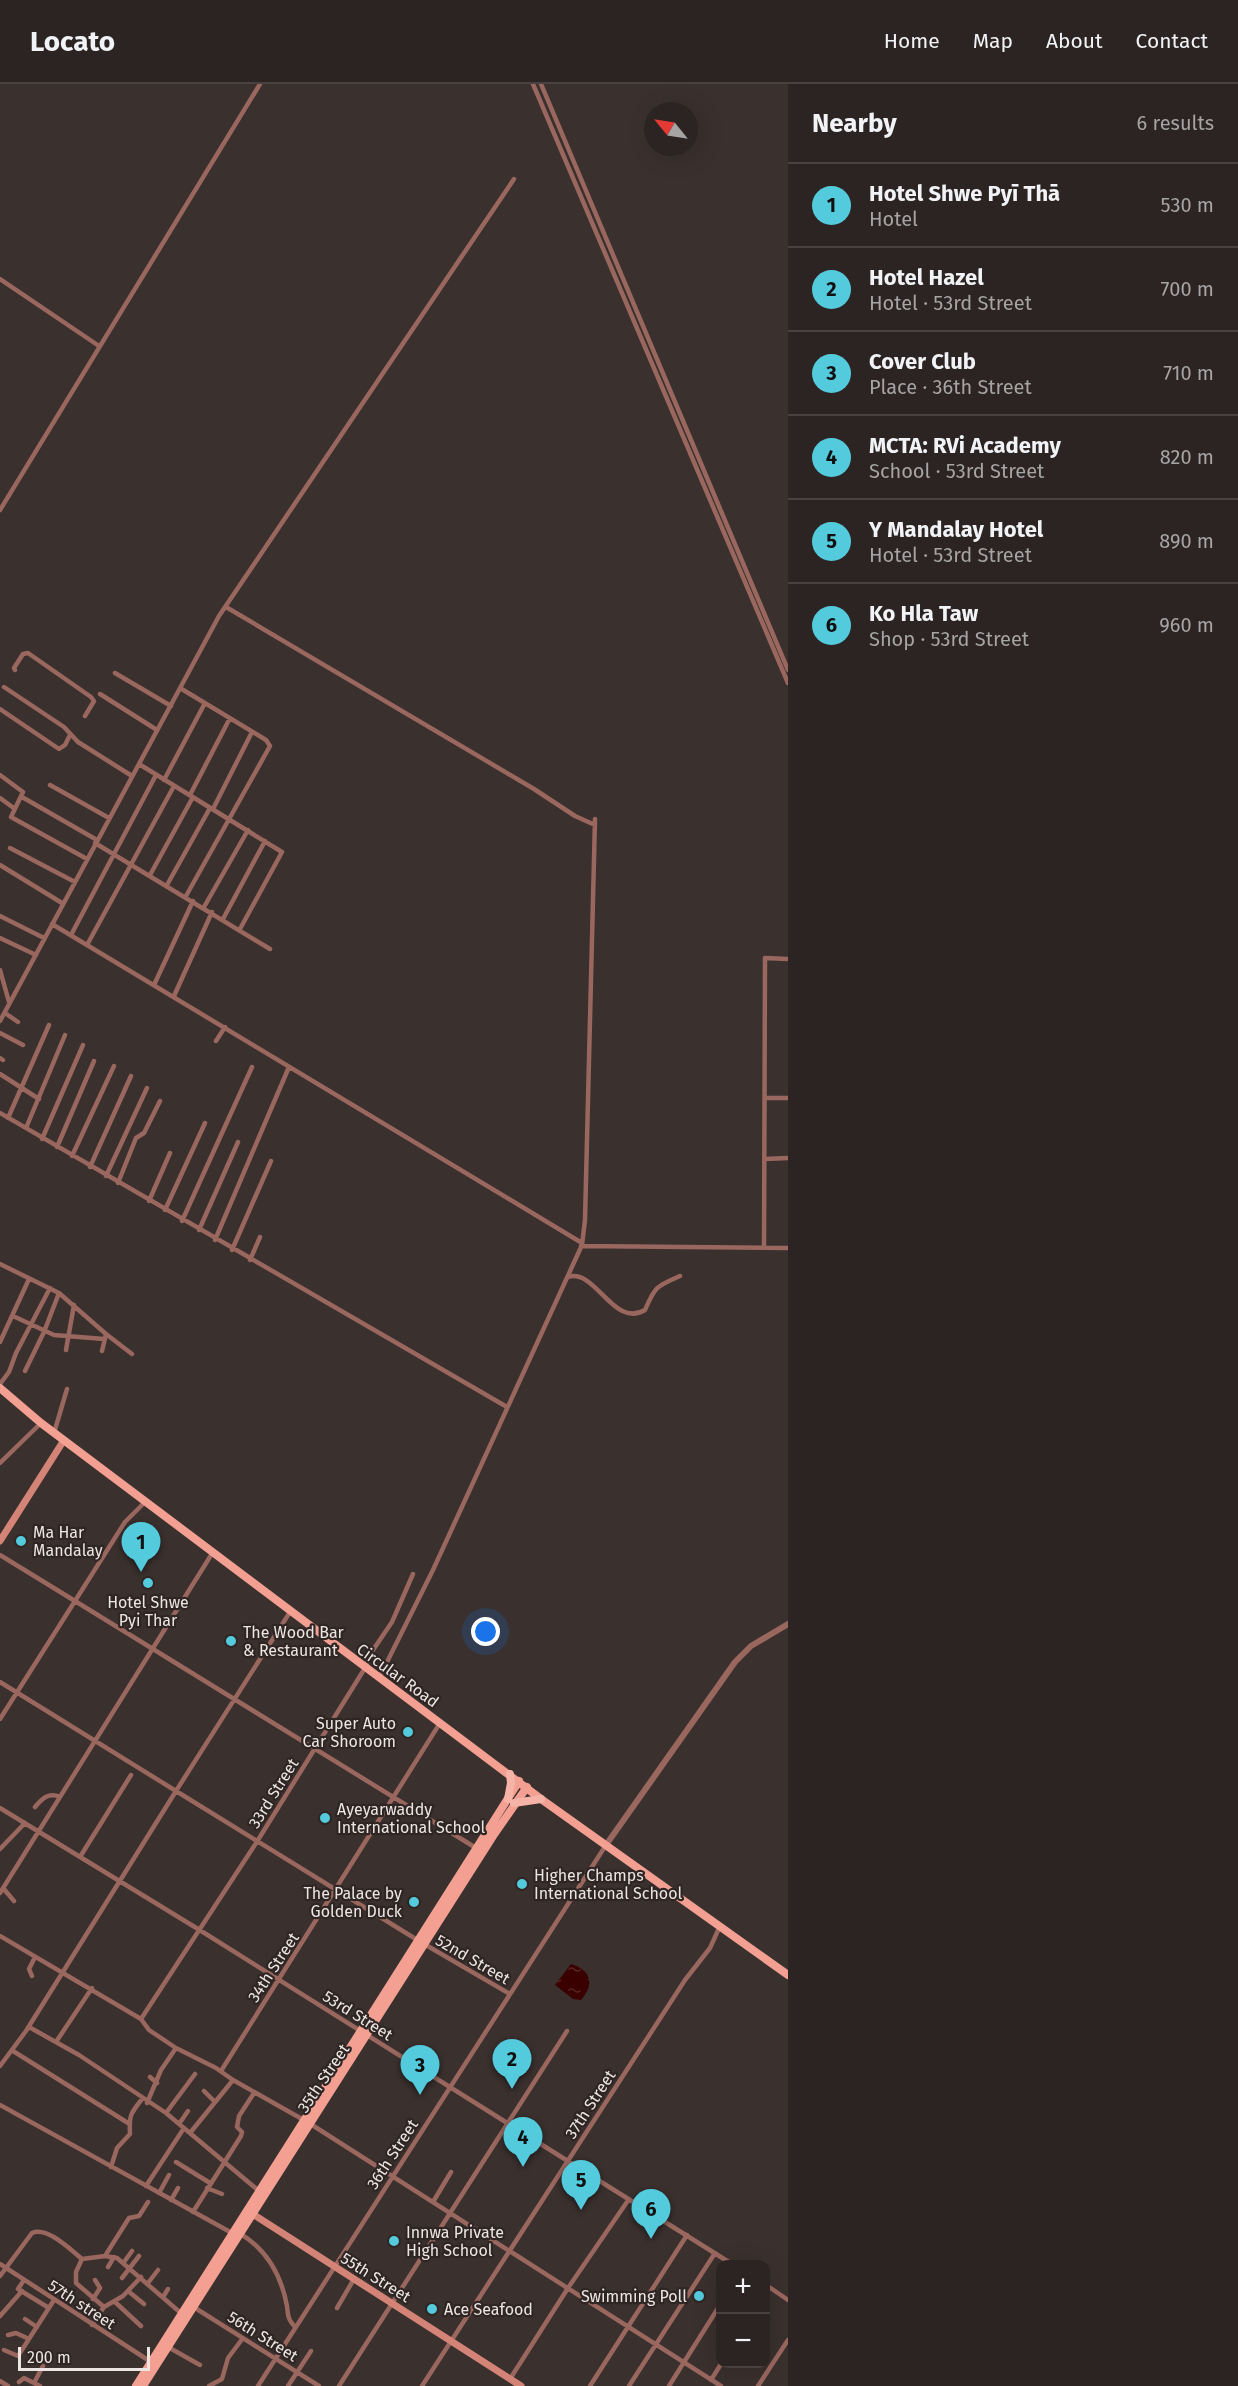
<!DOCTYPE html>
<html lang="en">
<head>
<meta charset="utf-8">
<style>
  body { margin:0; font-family:"Fira Sans",sans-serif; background:#38302f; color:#f1f3f6 }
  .controls { position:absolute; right:18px; bottom:18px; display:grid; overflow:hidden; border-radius:12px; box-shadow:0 6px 24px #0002 }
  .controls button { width:54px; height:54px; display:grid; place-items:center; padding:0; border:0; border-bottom:2px solid #484140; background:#2c2422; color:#f1f3f6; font:30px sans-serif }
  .compass { position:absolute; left:644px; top:18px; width:54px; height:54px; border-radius:50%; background:#2c2422; box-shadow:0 6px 24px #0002; rotate:300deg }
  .scale { position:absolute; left:18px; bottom:15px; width:132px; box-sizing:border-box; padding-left:6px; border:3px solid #ece5e4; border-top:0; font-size:16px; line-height:21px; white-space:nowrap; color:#ece5e4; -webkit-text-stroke:4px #2f2624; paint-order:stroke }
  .you { position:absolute; left:486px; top:1548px; width:21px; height:21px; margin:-15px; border:4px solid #fff; border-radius:50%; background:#1a73e8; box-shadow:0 0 0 9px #1a73e833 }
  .badge { display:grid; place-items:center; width:39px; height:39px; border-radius:50%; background:#54cadd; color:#111; font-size:20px; font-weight:700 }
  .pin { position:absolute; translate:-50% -50px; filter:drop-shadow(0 2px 3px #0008) }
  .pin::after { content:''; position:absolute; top:32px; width:21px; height:18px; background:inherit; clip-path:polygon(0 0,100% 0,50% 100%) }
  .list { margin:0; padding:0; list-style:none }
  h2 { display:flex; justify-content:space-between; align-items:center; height:78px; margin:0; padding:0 24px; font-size:26px }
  h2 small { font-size:20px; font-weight:400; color:#a6a4a5 }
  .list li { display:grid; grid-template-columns:39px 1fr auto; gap:18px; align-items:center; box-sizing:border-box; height:84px; padding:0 24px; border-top:2px solid #484140 }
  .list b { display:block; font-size:22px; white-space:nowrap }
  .list p { margin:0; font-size:20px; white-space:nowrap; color:#a6a4a5 }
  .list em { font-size:20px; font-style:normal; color:#a6a4a5 }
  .map { position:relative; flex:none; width:788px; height:2302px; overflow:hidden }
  header { display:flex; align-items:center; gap:36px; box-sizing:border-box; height:84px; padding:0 30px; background:#2c2422; border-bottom:2px solid #484140 }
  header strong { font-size:28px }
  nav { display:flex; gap:33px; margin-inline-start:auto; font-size:21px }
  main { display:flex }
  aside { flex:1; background:#2c2422 }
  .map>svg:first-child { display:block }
</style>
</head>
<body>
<header>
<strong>Locato</strong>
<nav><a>Home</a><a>Map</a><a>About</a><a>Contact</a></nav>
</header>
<main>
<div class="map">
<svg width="788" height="2302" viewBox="0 0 788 2302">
  <defs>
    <pattern id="water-ripples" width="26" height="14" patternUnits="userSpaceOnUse" patternTransform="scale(1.5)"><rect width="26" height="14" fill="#3a0000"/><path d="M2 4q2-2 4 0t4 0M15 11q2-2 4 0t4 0" fill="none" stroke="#572525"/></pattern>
  </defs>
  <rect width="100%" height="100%" fill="#3a302e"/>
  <path fill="url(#water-ripples)" d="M571 1880C591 1886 595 1900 581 1916L573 1915 555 1901Z"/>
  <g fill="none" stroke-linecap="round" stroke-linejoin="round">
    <path stroke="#9a675f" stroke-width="4.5" d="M533 0 788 599
      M541 0 788 586
      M0 195 99 262
      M0 426 260 0
      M226 523 534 705 575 732 595 741
      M15 586 14 584 23 570 28 569 91 613 94 617 85 632
      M115 589 171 622
      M4 603 64 643 78 658 132 692
      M180 604 266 656 270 662 186 812
      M100 610 157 646
      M0 625 59 665 65 661 70 651
      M139 680 282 768 240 845
      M0 691 23 708 11 733 87 775
      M164 696 205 619
      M50 701 109 734
      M190 711 230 634
      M22 713 97 756
      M0 714 15 725
      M213 725 252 648
      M95 759 270 865
      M10 764 75 798
      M0 781 62 819
      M150 791 193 713
      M167 801 210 724
      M204 823 248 746
      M0 832 44 854
      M223 835 265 757
      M52 840 582 1159
      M71 851 156 691
      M0 854 36 871
      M87 861 174 702
      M0 886 9 918
      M154 901 193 817
      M174 912 212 828
      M5 929 18 938
      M0 937 219 532 514 95
      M0 949 23 961
      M216 957 225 943
      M0 974 3 976
      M0 990 39 1015
      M765 1014H788
      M0 1029 507 1323
      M8 1034 49 941
      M26 1044 65 951
      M42 1055 83 961
      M57 1063 94 977
      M72 1072 114 982
      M765 1075 788 1074
      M90 1083 131 992
      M106 1092 147 1004
      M118 1099 136 1054 144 1049 160 1017
      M149 1117 170 1069
      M165 1126 205 1039
      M182 1137 252 983
      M199 1146 238 1058
      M215 1156 289 983
      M581 1162 788 1164
      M764 1164 765 874 788 875
      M232 1166 271 1077
      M250 1176 260 1153
      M0 1180 59 1209
      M568 1193C596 1184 613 1245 645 1226 655 1202 657 1202 680 1192
      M13 1232 54 1251 104 1255
      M106 1250 132 1270
      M0 1258 29 1195
      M66 1266 74 1221
      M25 1287 44 1248 59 1209 106 1250 102 1267
      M0 1300 9 1288 16 1269 50 1204
      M54 1349 67 1305
      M0 1379 41 1339
      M145 1418 125 1438 75 1517 476 1764
      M0 1471 75 1517 0 1635
      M379 1594 433 1486 582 1161 585 1136 595 735
      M0 1598 176 1707 290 1528
      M35 1723C42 1715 48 1708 60 1713
      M0 1724 198 1845 732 2180
      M0 1765 25 1739
      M80 1773 131 1691
      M3 1804 14 1817
      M0 1809 213 1468
      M0 1852 141 1935 149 1946 176 1964 161 1986 147 2019
      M32 1892 29 1885 35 1873
      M141 1935 258 1756 365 1584 371 1569 392 1538 413 1490
      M29 1943 79 1971 166 2029 259 2107
      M56 1958 92 1904
      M176 1964 216 1984 233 1996 190 2049
      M13 1967 128 2039
      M0 1982 26 1947 176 1707 419 1857 510 1910
      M221 1987 440 1639
      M150 1993 157 1999
      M233 1996 309 2039 721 2302
      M204 2007 215 2018
      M0 2021 232 2149
      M166 2029 195 1990
      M179 2040 188 2027
      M176 2078 210 2099
      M111 2083 117 2064 130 2050C129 2032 130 2030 142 2015
      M146 2102 184 2044
      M207 2104 222 2110
      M159 2109 169 2091
      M171 2116 178 2104
      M433 2118 451 2088
      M193 2128 241 2052 242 2048 237 2043 239 2032 254 2009
      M239 2149C267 2165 281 2190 287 2222 288 2232 288 2235 295 2243
      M105 2172 129 2134 139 2132 148 2118
      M82 2175 76 2188V2199L104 2223 123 2212 141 2193
      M124 2178 132 2167
      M0 2180 151 2278
      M108 2183 114 2173
      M0 2192 32 2149C47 2142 71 2166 82 2175L105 2172 117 2174 182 2230
      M122 2194 139 2172
      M24 2196 18 2205 49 2224
      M148 2199 158 2186
      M766 2201 788 2216
      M128 2207 144 2220
      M163 2213 168 2205
      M93 2215 100 2204 95 2196
      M115 2218 141 2242
      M192 2222 319 2302
      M337 2224 354 2195
      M0 2232 22 2207
      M25 2235 37 2243
      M92 2241 104 2223
      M8 2251 16 2249 29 2255
      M168 2263 200 2281
      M4 2266 18 2272 54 2216
      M510 2295 568 2204 629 2115
      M711 2296 721 2280
      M0 2297 8 2302
      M19 2298 24 2294 40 2302
      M34 2299 43 2282
      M209 2302 222 2295 228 2274 243 2254
      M258 2302 606 1761
      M288 2302 311 2267
      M339 2302 567 1947
      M422 2302 685 1896 710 1864 720 1842
      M590 2302 687 2151
      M629 2302 715 2169
      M669 2302 720 2221
      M758 2302 788 2256"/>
    <path stroke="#9a675f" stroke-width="6" d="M606 1761 735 1578 751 1562 788 1540"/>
    <path stroke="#d48477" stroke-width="7" d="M0 1457 64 1356
      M248 2127 521 2302"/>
    <path stroke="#f3a093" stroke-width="8" d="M0 1304 41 1339 541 1715 788 1891
      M136 2302 519 1697
      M143 2302 493 1752 527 1703"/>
    <path stroke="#f6b3a8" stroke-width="8" d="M508 1715 511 1699 510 1690
      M514 1719 541 1715"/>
  </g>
  <g fill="#54cadd" stroke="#2f2624" stroke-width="2">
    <circle cx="21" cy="1457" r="6"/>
    <circle cx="148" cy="1499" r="6"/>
    <circle cx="231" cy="1557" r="6"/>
    <circle cx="408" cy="1648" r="6"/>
    <circle cx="325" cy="1734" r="6"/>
    <circle cx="522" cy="1800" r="6"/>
    <circle cx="414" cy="1818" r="6"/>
    <circle cx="394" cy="2157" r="6"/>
    <circle cx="699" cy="2212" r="6"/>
    <circle cx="432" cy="2225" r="6"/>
  </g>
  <g text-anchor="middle" stroke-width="4.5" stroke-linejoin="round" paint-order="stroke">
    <g font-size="16" fill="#ece5e4" stroke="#2f2624" text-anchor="start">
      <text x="33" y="1454">Ma Har<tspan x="33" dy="18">Mandalay</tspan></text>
      <text x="148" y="1524" text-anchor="middle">Hotel Shwe<tspan x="148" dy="18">Pyi Thar</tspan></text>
      <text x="243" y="1554">The Wood Bar<tspan x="243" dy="18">&amp; Restaurant</tspan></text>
      <text x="396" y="1645" text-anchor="end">Super Auto<tspan x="396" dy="18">Car Shoroom</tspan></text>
      <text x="337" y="1731">Ayeyarwaddy<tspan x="337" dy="18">International School</tspan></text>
      <text x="534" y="1797">Higher Champs<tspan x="534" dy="18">International School</tspan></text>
      <text x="402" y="1815" text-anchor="end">The Palace by<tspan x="402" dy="18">Golden Duck</tspan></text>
      <text x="406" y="2154">Innwa Private<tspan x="406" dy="18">High School</tspan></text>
      <text x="687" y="2218" text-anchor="end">Swimming Poll</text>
      <text x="444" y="2231">Ace Seafood</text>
    </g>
    <g font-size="16" fill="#ece5e4" stroke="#2f2624">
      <text transform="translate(398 1591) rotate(36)" y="6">Circular Road</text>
      <text transform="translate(273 1709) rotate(-58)" y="6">33rd Street</text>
      <text transform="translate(473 1875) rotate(30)" y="6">52nd Street</text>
      <text transform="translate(273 1883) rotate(-57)" y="6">34th Street</text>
      <text transform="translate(358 1931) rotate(32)" y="6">53rd Street</text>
      <text transform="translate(323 1994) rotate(-56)" y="6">35th Street</text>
      <text transform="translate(590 2020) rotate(-57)" y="6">37th Street</text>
      <text transform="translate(392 2070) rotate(-57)" y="6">36th Street</text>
      <text transform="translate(376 2193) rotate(32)" y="6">55th Street</text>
      <text transform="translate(82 2220) rotate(33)" y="6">57th street</text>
      <text transform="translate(263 2252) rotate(32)" y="6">56th Street</text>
    </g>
  </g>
</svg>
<div class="controls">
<button>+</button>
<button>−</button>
</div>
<svg class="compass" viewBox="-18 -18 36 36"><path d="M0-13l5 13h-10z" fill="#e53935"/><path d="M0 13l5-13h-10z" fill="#a6a4a5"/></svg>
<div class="scale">200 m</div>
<div class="you"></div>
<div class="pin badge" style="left:141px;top:1488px">1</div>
<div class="pin badge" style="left:512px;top:2005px">2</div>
<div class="pin badge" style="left:420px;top:2011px">3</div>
<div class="pin badge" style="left:523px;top:2083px">4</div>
<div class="pin badge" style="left:581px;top:2126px">5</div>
<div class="pin badge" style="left:651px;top:2155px">6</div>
</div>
<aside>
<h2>Nearby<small>6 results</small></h2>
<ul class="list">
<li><span class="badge">1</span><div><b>Hotel Shwe Pyī Thā</b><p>Hotel</p></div><em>530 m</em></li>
<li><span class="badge">2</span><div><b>Hotel Hazel</b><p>Hotel · 53rd Street</p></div><em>700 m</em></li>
<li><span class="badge">3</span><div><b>Cover Club</b><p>Place · 36th Street</p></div><em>710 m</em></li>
<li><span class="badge">4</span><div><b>MCTA: RVi Academy</b><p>School · 53rd Street</p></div><em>820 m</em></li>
<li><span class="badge">5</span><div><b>Y Mandalay Hotel</b><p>Hotel · 53rd Street</p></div><em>890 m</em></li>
<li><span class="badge">6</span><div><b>Ko Hla Taw</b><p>Shop · 53rd Street</p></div><em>960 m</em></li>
</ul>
</aside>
</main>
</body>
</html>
